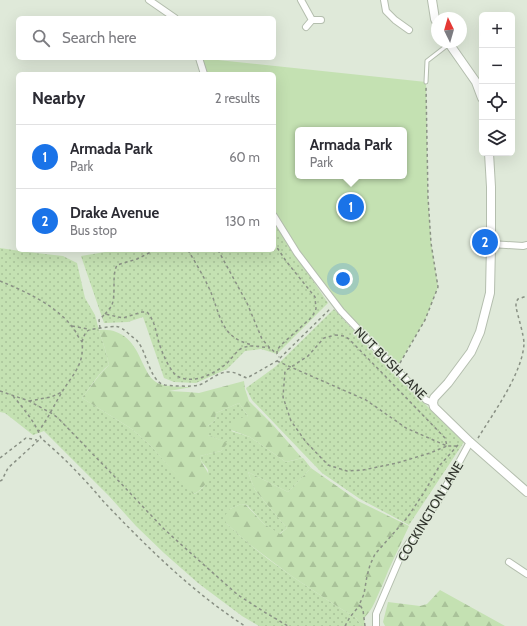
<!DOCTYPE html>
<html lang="en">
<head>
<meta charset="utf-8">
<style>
  body { margin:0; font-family:Cabin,sans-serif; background:#f2f2f3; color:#2b2b33 }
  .controls { position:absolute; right:12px; top:12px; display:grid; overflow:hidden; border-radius:6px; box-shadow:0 4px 16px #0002 }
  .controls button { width:36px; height:36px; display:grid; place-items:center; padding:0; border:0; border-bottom:1px solid #e1e1e2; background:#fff; color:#2b2b33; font:20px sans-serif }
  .compass { position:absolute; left:431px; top:12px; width:36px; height:36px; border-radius:50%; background:#fff; box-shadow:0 4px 16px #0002; rotate:355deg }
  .you { position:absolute; left:343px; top:279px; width:14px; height:14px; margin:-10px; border:3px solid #fff; border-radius:50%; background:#1a73e8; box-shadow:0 0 0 6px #1a73e833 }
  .badge { display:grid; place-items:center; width:26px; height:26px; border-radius:50%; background:#1a73e8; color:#fff; font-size:13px; font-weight:700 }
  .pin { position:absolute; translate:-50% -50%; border:2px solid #fff; box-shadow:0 1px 4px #0006 }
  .popup { position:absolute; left:295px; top:127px; width:112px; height:52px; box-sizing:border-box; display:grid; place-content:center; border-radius:6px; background:#fff; filter:drop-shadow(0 1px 3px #0005); font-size:13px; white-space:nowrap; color:#7c7c81 }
  .popup b { font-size:15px; color:#2b2b33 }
  .popup::after { content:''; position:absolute; left:50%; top:100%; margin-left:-8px; border:8px solid transparent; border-top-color:#fff }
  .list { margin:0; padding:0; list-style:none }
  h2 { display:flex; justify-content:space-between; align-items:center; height:52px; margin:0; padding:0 16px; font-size:17px }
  h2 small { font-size:13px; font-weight:400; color:#7c7c81 }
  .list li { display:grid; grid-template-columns:26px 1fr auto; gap:12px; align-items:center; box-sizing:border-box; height:64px; padding:0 16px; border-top:1px solid #e1e1e2 }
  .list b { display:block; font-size:15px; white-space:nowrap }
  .list p { margin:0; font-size:13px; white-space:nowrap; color:#7c7c81 }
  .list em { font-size:13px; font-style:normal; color:#7c7c81 }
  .icon { flex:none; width:22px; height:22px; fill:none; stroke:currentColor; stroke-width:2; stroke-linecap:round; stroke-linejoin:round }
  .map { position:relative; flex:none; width:527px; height:626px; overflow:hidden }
  .search { position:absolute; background:#fff; box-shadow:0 4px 16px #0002; left:16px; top:16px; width:260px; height:44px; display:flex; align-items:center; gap:10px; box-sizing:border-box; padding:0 14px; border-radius:6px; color:#7c7c81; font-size:15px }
  .panel { position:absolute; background:#fff; box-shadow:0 4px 16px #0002; left:16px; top:72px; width:260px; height:180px; border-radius:6px }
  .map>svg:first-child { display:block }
</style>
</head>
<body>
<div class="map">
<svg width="527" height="626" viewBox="0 0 527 626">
  <defs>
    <pattern id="grass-dots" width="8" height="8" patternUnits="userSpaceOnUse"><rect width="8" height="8" fill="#c4e1b2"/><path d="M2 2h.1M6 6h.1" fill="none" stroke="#a9c299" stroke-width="1.8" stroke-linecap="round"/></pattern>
    <pattern id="forest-firs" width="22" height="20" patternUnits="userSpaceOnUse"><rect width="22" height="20" fill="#c4e1b2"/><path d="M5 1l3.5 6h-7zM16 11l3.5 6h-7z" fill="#a9c299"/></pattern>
  </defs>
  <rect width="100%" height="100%" fill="#dfe9d9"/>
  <path fill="url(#grass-dots)" d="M274 222 328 303 277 354 261 349 245 351 227 369 196 383 174 382 164 378 143 317 128 322 104 323 81 256 117 250H274Z
    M0 248 27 252 63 256 77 263 85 298 95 315 99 330 105 349 109 365C99 372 90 388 82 398L132 429 151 446 194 494C197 493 202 489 204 486 206 483 209 474 208 470 205 464 201 464 200 456L221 451 227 443 208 435V426L215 420 216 413 239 403 248 416 231 431 250 437 286 462 303 458 311 468 288 492 248 472 255 490 287 528 279 534 264 524 247 505 241 504 230 509 226 523 249 544 268 559 293 577 335 605 356 618 362 626H259L242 616 198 583 164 553 136 526 109 496 44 431 33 435 5 413 0 412Z
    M334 309 387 367 464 442 409 525 360 499 322 473 252 400 246 388 275 367Z"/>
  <path fill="url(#forest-firs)" d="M99 330C122 328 134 342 142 362 146 369 148 377 156 382 163 387 183 387 192 387L169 391 188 392 199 393 244 381 245 389 249 401 273 425 302 458 286 462 250 437 231 430 232 421 248 416 239 403 216 413 215 420 208 426V435L228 443 221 451 200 456C201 469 217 473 203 487 200 490 197 493 193 494L151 446 132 429 82 398 101 373 109 365 105 349Z
    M311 468 358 501 409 526C400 546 390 565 382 586 376 598 374 608 364 618L365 626H362L356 618 335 605 293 577 249 544 226 523 223 518 230 509 241 504 246 505 264 524 280 534 287 528 255 490 248 472 288 492Z
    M440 590 505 626H385L383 622 388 602 420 606 427 604Z"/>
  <path fill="#c4e1b2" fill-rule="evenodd" d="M199 58 426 82 428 197 431 243 438 287 425 320 396 369 341 311 274 216V74H204ZM298 130H404V176H298Z"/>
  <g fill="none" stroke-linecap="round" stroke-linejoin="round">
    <defs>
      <path id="service" d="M426 82 427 61 449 44"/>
      <path id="minor" d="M149 0 175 18
        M301 0 312 20H321
        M384 0 386 11 395 20 409 30
        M306 27 312 20
        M199 58 204 74
        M274 216 297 253 341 311 396 369 426 400 433 403
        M491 244 523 246 527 245
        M509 562 527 574
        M376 626V614L402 553 438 501 470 442"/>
      <path id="tertiary" d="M432 0 435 19 437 23
        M448 42 476 82 482 98
        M489 153 491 187V244L490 293 480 332 471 352 448 383 434 398 433 403 434 407 470 442 527 492"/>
    </defs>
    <use href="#service" stroke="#b4beae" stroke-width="5"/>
    <use href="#minor" stroke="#b4beae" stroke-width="8"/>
    <use href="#tertiary" stroke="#b4beae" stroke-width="10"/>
    <path stroke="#8a9185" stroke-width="1.5" stroke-dasharray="3 3" stroke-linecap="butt" d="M218 58 219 59
      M274 243 286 261 315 297 316 309 312 317 281 345 277 350V354L279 357
      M188 250C195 262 203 275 209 288 221 314 219 338 253 345
      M196 250H198
      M218 250 247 303 262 339 270 348 277 354
      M0 281C27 292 62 308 77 334 78 337 81 340 82 342 83 345 82 351 82 354 80 369 69 380 62 392 54 405 48 419 38 432
      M105 314C107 312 109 309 111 307 117 295 111 277 117 265L137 259 155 250
      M72 326 88 329
      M100 328 99 320 105 314 123 318 142 312H147C155 321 156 332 159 343 162 352 170 373 179 377 194 384 213 374 225 365 231 360 235 352 242 348 252 344 260 347 270 348
      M335 335 344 336 349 339 390 381 445 438 447 446 430 453 397 463 363 470 347 471 328 465 306 442 291 421 283 397 285 371 308 356 324 338Z
      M82 342C86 328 88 330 101 328 116 326 118 324 129 334 132 337 136 339 138 342 147 353 150 382 165 385 172 386 192 387 199 385 209 382 218 371 229 372 236 372 241 376 247 378L277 361 331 308
      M277 361 366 400 406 428 447 446H457
      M400 363 425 320 438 287 431 243 428 197 426 86
      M0 391 29 401 51 413 58 418 113 475 164 529 195 557 238 595 266 613 288 626
      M13 396C24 409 35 422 41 438 52 448 64 458 74 469 84 479 94 490 103 501 146 546 192 592 245 626
      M29 401 51 397 62 392
      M478 438C494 412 522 374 524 344 524 335 518 317 516 307V302L518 299 527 296
      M0 458 26 438 37 440
      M0 481 2 480 8 468 41 438
      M345 626 350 617 360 605
      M365 626 363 610 360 605V603L364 594 367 576 370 565 375 554 407 518 423 494 440 465 459 444H460"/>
    <use href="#service" stroke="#fff" stroke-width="3"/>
    <use href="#minor" stroke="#fff" stroke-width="6"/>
    <use href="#tertiary" stroke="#fff" stroke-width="8"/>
  </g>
  <g text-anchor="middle" stroke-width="3" stroke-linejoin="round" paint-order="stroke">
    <g font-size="13" fill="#30342d" stroke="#dfe9d9">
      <text transform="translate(391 363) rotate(45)" y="5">NUT BUSH LANE</text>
      <text transform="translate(430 511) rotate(-59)" y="5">COCKINGTON LANE</text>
    </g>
  </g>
</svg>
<div class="controls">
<button>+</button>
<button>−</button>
<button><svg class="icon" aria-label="locate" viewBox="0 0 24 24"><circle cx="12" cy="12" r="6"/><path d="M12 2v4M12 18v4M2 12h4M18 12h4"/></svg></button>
<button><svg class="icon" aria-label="layers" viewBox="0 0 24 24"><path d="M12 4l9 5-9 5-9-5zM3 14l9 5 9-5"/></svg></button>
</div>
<svg class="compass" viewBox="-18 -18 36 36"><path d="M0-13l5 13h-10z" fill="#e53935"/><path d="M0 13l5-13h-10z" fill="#7c7c81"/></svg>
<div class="you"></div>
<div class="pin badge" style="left:351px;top:207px">1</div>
<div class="popup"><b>Armada Park</b>Park</div>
<div class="pin badge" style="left:485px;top:242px">2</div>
<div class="search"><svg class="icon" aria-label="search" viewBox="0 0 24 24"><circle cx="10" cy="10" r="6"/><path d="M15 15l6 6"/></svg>Search here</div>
<section class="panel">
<h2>Nearby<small>2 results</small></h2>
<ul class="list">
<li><span class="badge">1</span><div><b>Armada Park</b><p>Park</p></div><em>60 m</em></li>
<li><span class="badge">2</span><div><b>Drake Avenue</b><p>Bus stop</p></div><em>130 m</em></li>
</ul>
</section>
</div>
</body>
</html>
